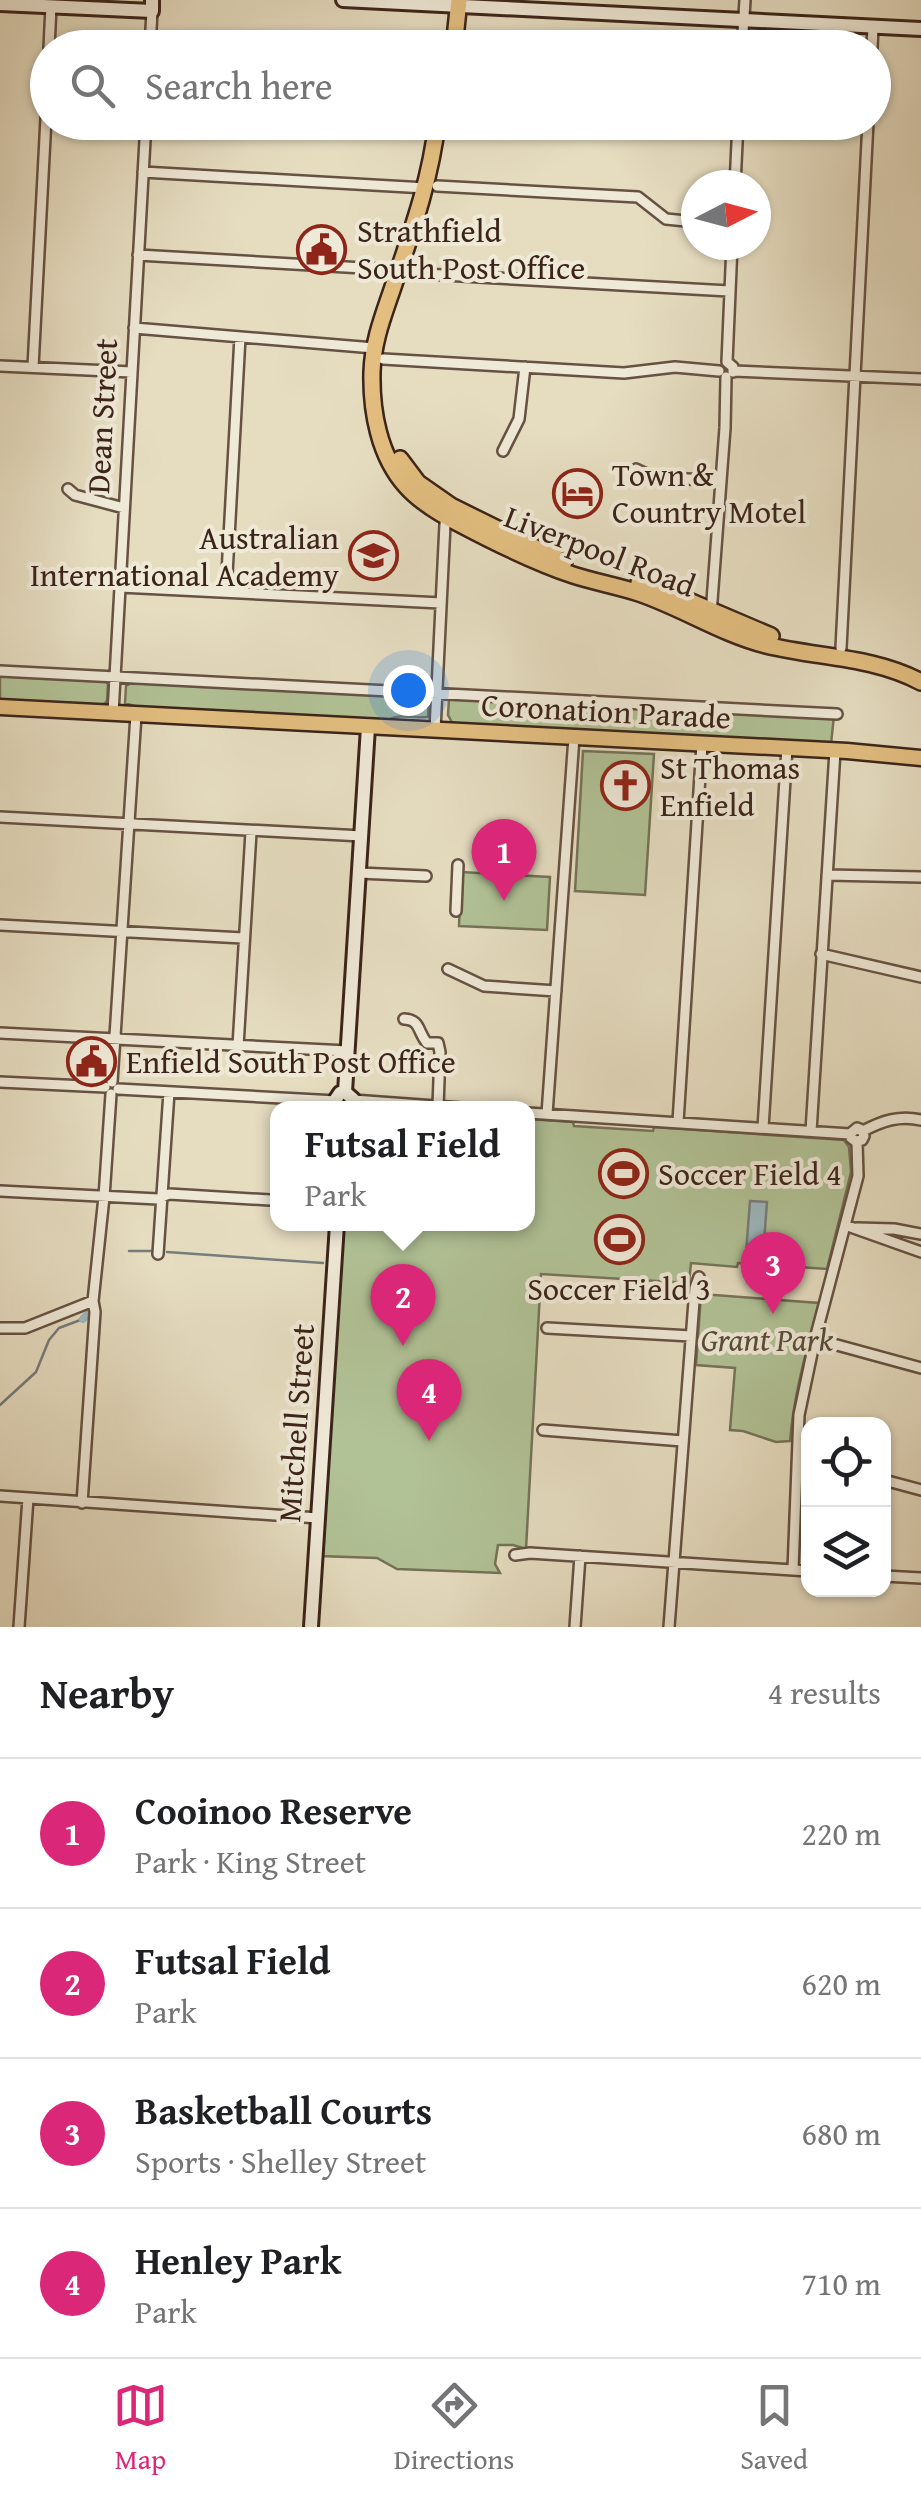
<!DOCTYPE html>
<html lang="en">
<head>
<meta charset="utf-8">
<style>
  body { margin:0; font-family:"Gentium Book Plus",serif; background:#f2f2f2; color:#202124 }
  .controls { position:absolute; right:30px; bottom:30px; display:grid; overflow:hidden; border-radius:20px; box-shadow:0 2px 8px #0004 }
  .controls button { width:90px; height:90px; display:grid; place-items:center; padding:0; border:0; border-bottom:2px solid #e0e0e0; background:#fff; color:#202124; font:50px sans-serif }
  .compass { position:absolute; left:681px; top:170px; width:90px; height:90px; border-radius:50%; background:#fff; box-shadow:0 2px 8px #0004; rotate:84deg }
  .you { position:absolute; left:408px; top:690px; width:35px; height:35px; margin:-25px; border:8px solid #fff; border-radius:50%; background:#1a73e8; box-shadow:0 0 0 15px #1a73e833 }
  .badge { display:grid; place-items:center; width:65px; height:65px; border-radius:50%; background:#db2777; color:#fff; font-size:32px; font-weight:700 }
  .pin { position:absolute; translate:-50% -82px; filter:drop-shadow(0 2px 5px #0008) }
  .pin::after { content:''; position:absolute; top:52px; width:35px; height:30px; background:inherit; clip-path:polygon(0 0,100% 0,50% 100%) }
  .popup { position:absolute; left:270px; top:1101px; width:265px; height:130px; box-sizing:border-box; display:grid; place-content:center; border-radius:20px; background:#fff; filter:drop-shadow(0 2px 8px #0005); font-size:32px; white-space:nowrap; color:#757577 }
  .popup b { font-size:38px; color:#202124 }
  .popup::after { content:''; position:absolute; left:50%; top:100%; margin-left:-20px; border:20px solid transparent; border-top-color:#fff }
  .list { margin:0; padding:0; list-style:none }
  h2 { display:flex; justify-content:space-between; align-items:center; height:130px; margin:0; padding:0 40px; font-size:42px }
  h2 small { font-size:32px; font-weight:400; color:#757577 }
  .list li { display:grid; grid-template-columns:65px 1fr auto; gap:30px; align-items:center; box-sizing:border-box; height:150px; padding:0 40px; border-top:2px solid #e0e0e0 }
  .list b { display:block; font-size:38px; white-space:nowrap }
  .list p { margin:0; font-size:32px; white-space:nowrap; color:#757577 }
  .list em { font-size:32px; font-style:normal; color:#757577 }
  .icon { flex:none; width:55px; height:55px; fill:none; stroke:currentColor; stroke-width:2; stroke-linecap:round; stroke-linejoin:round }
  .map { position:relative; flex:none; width:921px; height:1627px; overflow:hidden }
  .search { position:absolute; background:#fff; box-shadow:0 2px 8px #0004; left:30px; right:30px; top:30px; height:110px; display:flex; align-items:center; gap:25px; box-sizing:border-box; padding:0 35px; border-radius:55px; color:#757577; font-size:38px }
  .sheet { height:730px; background:#fff }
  nav { display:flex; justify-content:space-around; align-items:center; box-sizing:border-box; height:140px; border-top:2px solid #e0e0e0; background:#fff; font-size:28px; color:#757577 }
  nav a { display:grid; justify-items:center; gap:5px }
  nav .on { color:#db2777 }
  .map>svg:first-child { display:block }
</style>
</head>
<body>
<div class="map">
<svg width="921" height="1627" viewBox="0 0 921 1627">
  <rect width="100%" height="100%" fill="#e6ddc1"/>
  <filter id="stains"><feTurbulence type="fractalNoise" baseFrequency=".002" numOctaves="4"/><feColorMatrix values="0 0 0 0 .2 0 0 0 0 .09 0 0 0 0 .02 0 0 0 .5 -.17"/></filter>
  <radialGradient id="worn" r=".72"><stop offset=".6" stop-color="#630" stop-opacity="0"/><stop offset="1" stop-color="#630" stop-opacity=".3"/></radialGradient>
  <path fill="#b1c296" stroke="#767358" stroke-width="2.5" d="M0 675 105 680 108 684 107 701 102 706 0 700Z
    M131 683 424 697 429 699 428 717C416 719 399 713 389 720L137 707 125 703 126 686Z
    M449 698 834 716 831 744 453 724 448 715Z
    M583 751 654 754 645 895 575 891Z
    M461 872 550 877 547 930 459 926Z
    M528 1119 573 1122 574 1126 653 1131 654 1127 844 1140 849 1147 851 1172 827 1269 738 1263 737 1267 691 1263 689 1283 541 1274 526 1549 513 1545H498L495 1564 500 1573 397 1569 377 1558 320 1556 342 1224H528Z
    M701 1294 819 1303C807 1349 794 1393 790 1441L776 1442 743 1431 730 1430 735 1368 696 1365Z"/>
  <path fill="#9db8bf" stroke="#767d7d" stroke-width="2.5" d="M750 1201 767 1202 763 1255 746 1253Z"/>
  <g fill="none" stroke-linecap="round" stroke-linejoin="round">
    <path stroke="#767d7d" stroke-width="2.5" d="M129 1251H152
      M167 1252 323 1263
      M0 1405 36 1372 49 1340 59 1328 83 1319"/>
    <path stroke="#9db8bf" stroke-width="8" d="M83 1319 87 1315"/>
    <defs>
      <path id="street" d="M49 48 51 6
        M150 48 152 11
        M742 48 745 0
        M872 48 873 27
        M143 172 426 188
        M735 185 738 122
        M437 186 638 197 666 219 696 222
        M732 245 727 362 733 367V372
        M138 255 398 270
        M407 273 729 291
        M134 328 374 348
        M383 359 624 373 675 367 719 371
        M0 366 132 372
        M33 367 48 80
        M734 371 921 379
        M503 451 519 419 525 367
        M636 469 653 477 721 481
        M68 489 75 495 124 508
        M120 587 441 603
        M226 592 240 337
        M711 614 725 428 726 377
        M841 648 868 122
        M0 671 837 714
        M113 713 146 122
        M435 730 445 524 449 514
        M0 817 362 836
        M359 873 426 876
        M827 875 921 877
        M456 911 458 865
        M0 925 243 938
        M821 954 921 977
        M448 969 484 986 556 991
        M404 1019C421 1020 417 1031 427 1043H438L440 1052 438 1107
        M0 1033 347 1051
        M238 1046 251 832
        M0 1082 105 1087
        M112 1082 136 715
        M118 1089 336 1101
        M353 1100 462 1108
        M528 1113 850 1134 857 1128 862 1130 864 1136 862 1140 855 1141 851 1138 850 1134
        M547 1114 574 737
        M678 1122 702 744
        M763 1128 787 748
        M811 1131 835 751
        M863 1131C882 1121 899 1115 921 1120
        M0 1191 158 1199 169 1194 270 1200
        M845 1225 921 1252
        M857 1228 894 1229 921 1234
        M158 1254 169 1092
        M0 1328H25L93 1301
        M547 1328 691 1336
        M815 1339 921 1368
        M543 1430 683 1441
        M884 1480 921 1490
        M0 1496 318 1518
        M82 1503 95 1312 93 1301 104 1197 111 1094
        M515 1555 530 1553 808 1571
        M793 1570 799 1415 815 1339 858 1176 857 1142
        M884 1576 921 1578
        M19 1627 28 1498
        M575 1627 580 1556
        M669 1627 695 1288 699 1277"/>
      <path id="secondary" d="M343 0 921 29
        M0 4 152 11V0
        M345 1092 368 727
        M341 1108 337 1106 336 1099 340 1093 345 1092 353 1099 352 1105 348 1108
        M311 1627 337 1224"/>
      <path id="primary" d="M0 707 847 751 921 758"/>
      <path id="highway" d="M454 48 459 0
        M437 122C431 178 412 231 394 284 384 314 373 340 372 372 371 411 379 456 406 486 421 503 442 515 462 525 498 544 534 562 573 575 595 582 617 586 639 593 683 608 722 634 766 645 818 658 872 656 921 682
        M400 459 418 483 451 506 564 562
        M639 583 677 596 771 636"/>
    </defs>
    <use href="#street" stroke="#665243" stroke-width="14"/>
    <use href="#secondary" stroke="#3b2419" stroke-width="18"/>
    <use href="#primary" stroke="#3b2419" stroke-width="19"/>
    <use href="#highway" stroke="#3b2419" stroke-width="20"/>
    <use href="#street" stroke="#efe9d7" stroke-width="9"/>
    <use href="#secondary" stroke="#efe9d7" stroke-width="12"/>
    <use href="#primary" stroke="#e3be80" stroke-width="14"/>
    <use href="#highway" stroke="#e3be80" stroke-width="15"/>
  </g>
  <defs>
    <symbol id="civic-ring" viewBox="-11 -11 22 22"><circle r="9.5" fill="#efe9d7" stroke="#8f2418" stroke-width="1.5"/><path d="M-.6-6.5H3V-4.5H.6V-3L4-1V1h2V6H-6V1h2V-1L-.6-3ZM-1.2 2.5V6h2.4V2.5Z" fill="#8f2418"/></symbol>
    <symbol id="hotel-ring" viewBox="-11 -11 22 22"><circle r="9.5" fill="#efe9d7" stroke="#8f2418" stroke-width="1.5"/><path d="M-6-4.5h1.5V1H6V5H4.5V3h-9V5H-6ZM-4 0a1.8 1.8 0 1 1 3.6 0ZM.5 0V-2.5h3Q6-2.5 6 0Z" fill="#8f2418"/></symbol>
    <symbol id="school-ring" viewBox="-11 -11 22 22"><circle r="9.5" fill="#efe9d7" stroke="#8f2418" stroke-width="1.5"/><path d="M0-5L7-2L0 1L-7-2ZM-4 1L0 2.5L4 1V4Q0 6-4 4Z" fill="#8f2418"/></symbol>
    <symbol id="church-ring" viewBox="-11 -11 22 22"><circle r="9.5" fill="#efe9d7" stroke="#8f2418" stroke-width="1.5"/><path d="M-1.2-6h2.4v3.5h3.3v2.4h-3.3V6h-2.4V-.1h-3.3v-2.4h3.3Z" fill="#8f2418"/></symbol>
    <symbol id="stadium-ring" viewBox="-11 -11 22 22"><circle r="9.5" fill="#efe9d7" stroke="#8f2418" stroke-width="1.5"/><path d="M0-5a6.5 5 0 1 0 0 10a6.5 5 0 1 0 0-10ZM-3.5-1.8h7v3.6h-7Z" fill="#8f2418"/></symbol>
  </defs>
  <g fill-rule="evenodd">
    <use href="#civic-ring" x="294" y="222" width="55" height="55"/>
    <use href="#hotel-ring" x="550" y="466" width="55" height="55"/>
    <use href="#school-ring" x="346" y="528" width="55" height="55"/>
    <use href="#church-ring" x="598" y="758" width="55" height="55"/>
    <use href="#civic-ring" x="64" y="1034" width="55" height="55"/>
    <use href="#stadium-ring" x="596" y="1146" width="55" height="55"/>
    <use href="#stadium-ring" x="592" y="1212" width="55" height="55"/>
  </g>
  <g text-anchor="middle" stroke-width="8" stroke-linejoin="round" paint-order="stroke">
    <g font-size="32" fill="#3b2419" stroke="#efe9d7" text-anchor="start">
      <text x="357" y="242">Strathfield<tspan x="357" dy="37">South Post Office</tspan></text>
      <text x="612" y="486">Town &amp;<tspan x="612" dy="37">Country Motel</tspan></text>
      <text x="339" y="549" text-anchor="end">Australian<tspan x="339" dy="37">International Academy</tspan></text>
      <text x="660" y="779">St Thomas<tspan x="660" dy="37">Enfield</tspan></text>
      <text x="126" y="1073">Enfield South Post Office</text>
      <text x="658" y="1185">Soccer Field 4</text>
      <text x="619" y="1300" text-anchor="middle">Soccer Field 3</text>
    </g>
    <g font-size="32" fill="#3b2419" stroke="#efe9d7">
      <text transform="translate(102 416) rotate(-87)" y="11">Dean Street</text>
      <text transform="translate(600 551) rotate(21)" y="11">Liverpool Road</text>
      <text transform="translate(606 711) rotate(3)" y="11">Coronation Parade</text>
      <text transform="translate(296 1423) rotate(-86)" y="11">Mitchell Street</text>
    </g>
    <g font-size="32" font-style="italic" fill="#584c38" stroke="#efe9d7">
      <text x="767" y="1351">Grant Park</text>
    </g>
  </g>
  <rect width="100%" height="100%" filter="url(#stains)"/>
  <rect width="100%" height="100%" fill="url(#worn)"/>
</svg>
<div class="controls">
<button><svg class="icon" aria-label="locate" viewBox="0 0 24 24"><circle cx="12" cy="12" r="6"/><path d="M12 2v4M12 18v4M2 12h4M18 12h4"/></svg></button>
<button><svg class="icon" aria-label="layers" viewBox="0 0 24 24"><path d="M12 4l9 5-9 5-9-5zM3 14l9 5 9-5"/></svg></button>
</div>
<svg class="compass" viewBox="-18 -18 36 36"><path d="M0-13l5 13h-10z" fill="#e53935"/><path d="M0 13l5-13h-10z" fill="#757577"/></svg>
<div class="you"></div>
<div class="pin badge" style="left:504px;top:901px">1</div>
<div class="pin badge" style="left:403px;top:1346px">2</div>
<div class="popup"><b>Futsal Field</b>Park</div>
<div class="pin badge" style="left:773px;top:1314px">3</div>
<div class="pin badge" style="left:429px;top:1441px">4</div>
<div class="search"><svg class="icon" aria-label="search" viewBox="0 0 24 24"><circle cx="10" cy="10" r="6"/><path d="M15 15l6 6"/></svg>Search here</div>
</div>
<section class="sheet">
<h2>Nearby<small>4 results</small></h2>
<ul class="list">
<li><span class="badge">1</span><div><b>Cooinoo Reserve</b><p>Park · King Street</p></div><em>220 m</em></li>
<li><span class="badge">2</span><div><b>Futsal Field</b><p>Park</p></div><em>620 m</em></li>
<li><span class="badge">3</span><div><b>Basketball Courts</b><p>Sports · Shelley Street</p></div><em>680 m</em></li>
<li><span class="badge">4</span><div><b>Henley Park</b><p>Park</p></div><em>710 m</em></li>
</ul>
</section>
<nav>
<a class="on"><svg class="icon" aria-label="map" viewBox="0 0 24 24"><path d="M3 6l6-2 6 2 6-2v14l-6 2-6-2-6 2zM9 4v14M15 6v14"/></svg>Map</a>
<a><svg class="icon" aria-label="directions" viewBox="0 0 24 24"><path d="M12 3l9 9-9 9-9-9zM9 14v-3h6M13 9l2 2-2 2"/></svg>Directions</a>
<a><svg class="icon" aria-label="saved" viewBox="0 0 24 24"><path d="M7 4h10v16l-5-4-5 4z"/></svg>Saved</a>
</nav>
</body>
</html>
